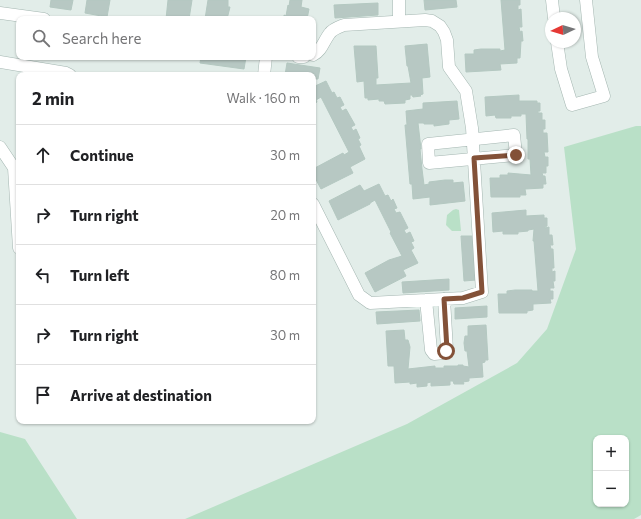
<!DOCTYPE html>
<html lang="en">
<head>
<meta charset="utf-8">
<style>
  body { margin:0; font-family:Commissioner,sans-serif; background:#f2f2f2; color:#202124 }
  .controls { position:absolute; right:12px; bottom:12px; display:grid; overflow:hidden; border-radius:8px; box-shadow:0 1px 3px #0004 }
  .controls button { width:36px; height:36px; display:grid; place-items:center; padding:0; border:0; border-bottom:1px solid #e0e0e0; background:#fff; color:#202124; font:20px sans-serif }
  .compass { position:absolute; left:545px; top:12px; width:36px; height:36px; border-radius:50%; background:#fff; box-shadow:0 1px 3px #0004; rotate:266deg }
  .stop { position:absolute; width:12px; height:12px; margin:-9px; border:3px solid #835138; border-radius:50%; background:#fff }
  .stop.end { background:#835138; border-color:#fff; box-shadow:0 1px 4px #0008 }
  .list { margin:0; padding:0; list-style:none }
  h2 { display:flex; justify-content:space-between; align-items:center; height:52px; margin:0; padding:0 16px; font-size:17px }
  h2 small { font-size:13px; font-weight:400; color:#757577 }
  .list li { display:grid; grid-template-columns:26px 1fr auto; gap:12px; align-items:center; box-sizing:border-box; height:60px; padding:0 16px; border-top:1px solid #e0e0e0 }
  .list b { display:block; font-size:15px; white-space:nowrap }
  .list em { font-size:13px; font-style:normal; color:#757577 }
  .icon { flex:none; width:22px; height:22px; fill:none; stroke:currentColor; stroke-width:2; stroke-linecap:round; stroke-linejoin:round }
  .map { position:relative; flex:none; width:641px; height:519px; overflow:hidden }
  .search { position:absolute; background:#fff; box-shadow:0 1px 3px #0004; left:16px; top:16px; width:300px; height:44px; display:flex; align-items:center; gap:10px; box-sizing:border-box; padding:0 14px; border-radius:8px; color:#757577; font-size:15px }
  .panel { position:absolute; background:#fff; box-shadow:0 1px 3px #0004; left:16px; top:72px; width:300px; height:352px; border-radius:8px }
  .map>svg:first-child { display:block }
</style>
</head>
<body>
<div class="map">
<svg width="641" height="519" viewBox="0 0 641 519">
  <rect width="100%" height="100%" fill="#e2ede9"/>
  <path fill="#b9e0c7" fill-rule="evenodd" d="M636 126H641V515L634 519H185L407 424 517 363 547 329 576 249 564 147ZM596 438H626V504H596Z
    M456 209 459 210 461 231H452L446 225 447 215 453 210Z
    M0 432 25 439 77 519H0Z"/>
  <path fill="#b7c8c3" stroke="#b4c8c1" d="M51 0H73L71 10 50 7Z
    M87 0H110L107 17 85 13Z
    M168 0H192L189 19H166Z
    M208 0H228V7H230L227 19H205Z
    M290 0H302L301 7 309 9 307 19H284V15L286 16 288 5 289 6Z
    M424 0H456L457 7 425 10Z
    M501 0H520V5H518V10L521 9 522 27H519L520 32 522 31 523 41H521L520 58H517V63L500 64 501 70 466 72 465 54H474V50L481 49H500V51L505 50Z
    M378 3V15L335 18 334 5Z
    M427 44 430 77 422 78 423 94 420 95 421 96 413 97 412 95H410V99L405 100V103L385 104 384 101H379V99L368 100V98H365L364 81 357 82 354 46H376L378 78H376V85L411 83 408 66H407L405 46Z
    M201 57H246L244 69 200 63Z
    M287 63 320 68 318 79H313V75H285Z
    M326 81 332 93 334 92 337 98 340 97 344 105 340 107 342 111 346 109 355 125 351 127 353 131 356 129 360 138 358 139 361 145 359 146 365 159 350 167 353 173 321 189 313 174V169L343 153 344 155 349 152 321 97 316 100 317 102 313 104V87Z
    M519 95V101H537V103H540V111H538V113H542V120H545V129H543V133H547L548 152H544L545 157H548V166H546V173H542L543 176H545L546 184H543V188L525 189 526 195H520V197H491L490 178H500V175H508V173L531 175 530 159H528V139H527L526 114H521V116H511V118H496L495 115 486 116 485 97Z
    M457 101 459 119 449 120V124L434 126V124H424V123H418L421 149H420L422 169 424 185 429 184V182L445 180H453V183L463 182 465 201 430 205V197L413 199 412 184H410L405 125H407L406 111 423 109V103Z
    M379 184 385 196 388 195 391 201 393 199 397 208 394 209 396 213 400 212 408 228 404 230 406 234 410 232 414 241 411 242 414 248 411 250 418 263 403 270 406 276 375 292 365 273 389 260 402 256 390 233 391 232 375 200 370 203V204L338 220 329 201 360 185 364 191Z
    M526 210V216L544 215V218H547V226L545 227V228L549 227V235H552L553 245H550L551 249H553L554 268H552V272L555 271V281H553L554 288H550V291H553V299H550L551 303 533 304V310L527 311V313H499L498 294H507V291L515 290H532V291H538L534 241H533L534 229 528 230V231L518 232V234H503V231L493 232 492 213Z
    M461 236H473L476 280 464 281Z
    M449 279V290L403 293 402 282Z
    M487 306V317L455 319V308Z
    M419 310 420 321 377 324 376 312Z
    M486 325 488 360H485V362L482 363 483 377 469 378V381L463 382 464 384H454L453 381H450V385L431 386V382L427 383V386L417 387V383L410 384V382L395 383 394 366H388L386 331 404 330 405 340H408L410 347 408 369 435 366V368H444V366H458V365H463V366L469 367 467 351H465L464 343 465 336H468V326Z"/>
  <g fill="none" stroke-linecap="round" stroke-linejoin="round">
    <defs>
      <path id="minor" d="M399 0V21
        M552 0 554 18
        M0 13 44 19
        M557 42 561 69 572 105 604 96 592 57 586 0
        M313 55C322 51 324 40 330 33 333 29 339 27 344 25L425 20 432 21 440 26 444 32 447 40 449 67 466 91 472 128 482 292 463 298 370 303 359 295 313 204
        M298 57H304
        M0 62 66 73 70 75
        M264 75 266 57
        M514 135 516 155 429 163 428 144Z
        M0 147 14 168 19 248
        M426 300 431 350 434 354 445 353 447 350 444 299"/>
    </defs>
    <use href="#minor" stroke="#a4b6b1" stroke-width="13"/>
    <use href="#minor" stroke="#fff" stroke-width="12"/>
  </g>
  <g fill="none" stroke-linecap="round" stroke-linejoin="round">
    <path stroke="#835138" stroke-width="5" d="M446 351 447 350 444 299 463 298 482 292 474 158 516 155"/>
  </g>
</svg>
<div class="controls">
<button>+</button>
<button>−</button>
</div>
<svg class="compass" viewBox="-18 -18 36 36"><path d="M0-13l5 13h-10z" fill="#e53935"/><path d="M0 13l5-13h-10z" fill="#757577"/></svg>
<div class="stop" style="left:446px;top:351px"></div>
<div class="stop end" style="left:516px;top:155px"></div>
<div class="search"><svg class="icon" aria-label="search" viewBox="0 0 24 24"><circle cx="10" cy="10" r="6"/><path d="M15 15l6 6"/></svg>Search here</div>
<section class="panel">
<h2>2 min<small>Walk · 160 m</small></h2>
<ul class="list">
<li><svg class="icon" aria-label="ahead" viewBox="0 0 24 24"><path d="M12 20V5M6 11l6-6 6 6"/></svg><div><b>Continue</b></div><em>30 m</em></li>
<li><svg class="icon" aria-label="right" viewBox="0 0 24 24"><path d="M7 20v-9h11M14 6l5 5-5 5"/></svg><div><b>Turn right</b></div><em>20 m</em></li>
<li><svg class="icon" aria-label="left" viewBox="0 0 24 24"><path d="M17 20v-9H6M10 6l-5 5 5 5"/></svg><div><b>Turn left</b></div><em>80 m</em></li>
<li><svg class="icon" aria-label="right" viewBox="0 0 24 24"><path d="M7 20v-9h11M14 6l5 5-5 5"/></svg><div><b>Turn right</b></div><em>30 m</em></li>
<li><svg class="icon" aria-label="arrive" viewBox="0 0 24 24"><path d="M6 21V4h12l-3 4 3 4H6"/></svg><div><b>Arrive at destination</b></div></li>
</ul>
</section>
</div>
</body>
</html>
